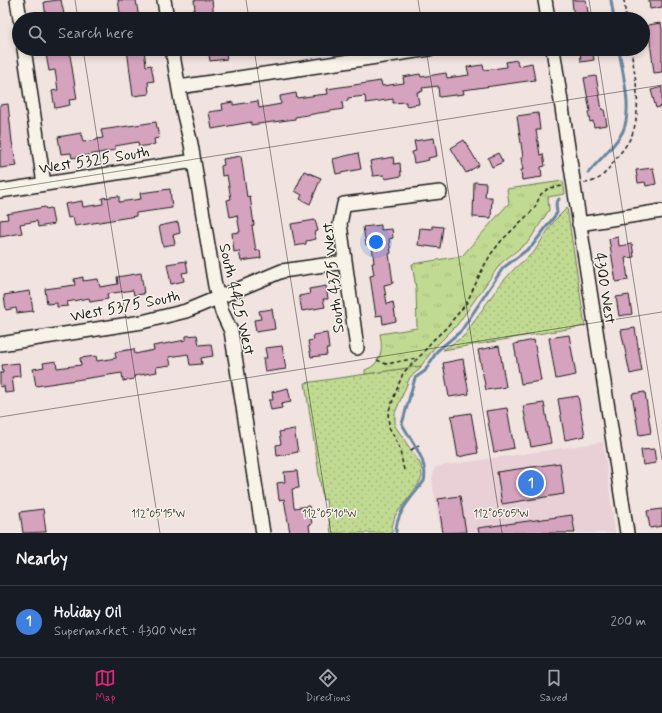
<!DOCTYPE html>
<html lang="en">
<head>
<meta charset="utf-8">
<style>
  body { margin:0; font-family:Mynerve,sans-serif; background:#20242c; color:#f1f3f6 }
  .you { position:absolute; left:376px; top:242px; width:14px; height:14px; margin:-10px; border:3px solid #fff; border-radius:50%; background:#1a73e8; box-shadow:0 0 0 6px #1a73e833 }
  .badge { display:grid; place-items:center; width:26px; height:26px; border-radius:50%; background:#db2777; color:#fff; font-size:13px; font-weight:700 }
  .pin { position:absolute; translate:-50% -50%; border:2px solid #fff; box-shadow:0 1px 4px #0006 }
  .list { margin:0; padding:0; list-style:none }
  h2 { display:flex; justify-content:space-between; align-items:center; height:52px; margin:0; padding:0 16px; font-size:17px }
  h2 small { font-size:13px; font-weight:400; color:#9ea1a6 }
  .list li { display:grid; grid-template-columns:26px 1fr auto; gap:12px; align-items:center; box-sizing:border-box; height:72px; padding:0 16px; border-top:1px solid #363941 }
  .list b { display:block; font-size:15px; white-space:nowrap }
  .list p { margin:0; font-size:13px; white-space:nowrap; color:#9ea1a6 }
  .list em { font-size:13px; font-style:normal; color:#9ea1a6 }
  .icon { flex:none; width:22px; height:22px; fill:none; stroke:currentColor; stroke-width:2; stroke-linecap:round; stroke-linejoin:round }
  .map { position:relative; flex:none; width:662px; height:533px; overflow:hidden }
  .search { position:absolute; background:#171b24; box-shadow:0 2px 6px #0003; left:12px; right:12px; top:12px; height:44px; display:flex; align-items:center; gap:10px; box-sizing:border-box; padding:0 14px; border-radius:22px; color:#9ea1a6; font-size:15px }
  .sheet { height:124px; background:#171b24 }
  nav { display:flex; justify-content:space-around; align-items:center; box-sizing:border-box; height:56px; border-top:1px solid #363941; background:#171b24; font-size:11px; color:#9ea1a6 }
  nav a { display:grid; justify-items:center; gap:2px }
  nav .on { color:#db2777 }
  .map>svg:first-child { display:block }
</style>
</head>
<body>
<div class="map">
<svg width="662" height="533" viewBox="0 0 662 533">
  <defs>
    <pattern id="grass-dots" width="8" height="8" patternUnits="userSpaceOnUse"><rect width="8" height="8" fill="#c1da91"/><path d="M2 2h.1M6 6h.1" fill="none" stroke="#a5ba7c" stroke-width="1.8" stroke-linecap="round"/></pattern>
    <pattern id="park-tufts" width="24" height="20" patternUnits="userSpaceOnUse"><rect width="24" height="20" fill="#c1da91"/><path d="M3 7l-1-3M5 7V3M7 7l1-3M15 17l-1-3M17 17v-4M19 17l1-3" fill="none" stroke="#a5ba7c"/></pattern>
  </defs>
  <rect width="100%" height="100%" fill="#f0e3e0"/>
  <filter id="ink" filterUnits="userSpaceOnUse"><feTurbulence type="fractalNoise" baseFrequency=".025" numOctaves="2"/><feDisplacementMap in="SourceGraphic" scale="8" xChannelSelector="R" yChannelSelector="G"/><feConvolveMatrix kernelMatrix="1 2 1 2 8 2 1 2 1" color-interpolation-filters="sRGB"/></filter>
  <g filter="url(#ink)">
    <path fill="#e8d0d6" d="M603 442 615 533H441L432 480 435 467Z"/>
    <path fill="url(#grass-dots)" stroke="#6e7b56" d="M567 208 585 326 443 350 464 336 498 287 515 268 534 252 554 221Z
      M421 366 420 369 410 377 395 413V426L421 465 422 477 418 485 395 516 392 527V533H331L326 499 323 500 305 383Z"/>
    <path fill="url(#park-tufts)" stroke="#6e7b56" d="M563 181 565 194 548 197 549 210 529 241 501 263 457 325 435 347 421 366 365 374V370C382 364 383 349 380 334L417 328 416 288 412 264 462 256 509 203 507 189Z"/>
    <g fill="none" stroke-linecap="round" stroke-linejoin="round">
      <path stroke="#6886a0" stroke-width="3" d="M611 0 614 19
        M588 173C598 161 616 145 623 131 633 108 622 73 619 49
        M396 533C395 513 413 496 424 481 429 462 411 440 402 424L415 378 425 371 437 351 461 331 503 268 532 246 557 213 556 204 559 199"/>
    </g>
    <path fill="#d6a3bf" stroke="#1c1c1c" d="M57 0H61L65 19H46L44 2Z
      M118 0H136L139 19H121Z
      M194 0H212L214 18 190 19 188 11 195 10Z
      M572 0H586L589 19H574Z
      M649 0H662V7L650 9Z
      M661 23 662 29V72L654 73 648 25Z
      M51 49H69L77 99 69 100 70 105 55 108 52 91 58 90 55 70 49 71 46 54 52 53Z
      M127 49H144L146 66 151 65 154 81 148 82 149 94 133 96Z
      M208 49H225L227 59 210 61Z
      M580 49H592L594 60 581 62Z
      M517 60 518 66 532 63 535 80 463 90 464 94 439 97 438 86 422 88 423 91 417 92 419 104 406 106V102L393 103V99L366 103 365 96 348 98V101L342 102 343 109 295 117V119L251 125V122L212 129 209 112 223 110 222 104 233 102V105L258 101 259 108 281 104 280 96 296 93 297 98 318 95 328 94 327 89 381 81 382 86 404 83 403 77 420 74 421 77 446 73 447 78 469 75 467 67 483 65 484 70 507 67 506 62Z
      M596 76 602 110 604 109 607 125 594 127 593 121 590 122 588 112 590 111 584 78Z
      M662 87V106L656 108 651 90Z
      M8 104 12 142 17 166 0 168V150H2L0 142V105Z
      M538 113 540 130H536L540 155 543 154 545 166 541 167 542 177 522 180 521 170H523L521 158 523 157 517 116Z
      M156 122 159 138 154 139 155 144 139 147 138 142 115 146V150L72 158 71 153 61 154 58 137 81 133 83 142 97 140V139L103 138 101 130Z
      M434 138 437 156 428 158 429 160 414 163 412 152 416 151 414 141Z
      M464 140 479 165 466 173 451 148Z
      M358 153 361 169 336 174 333 159Z
      M498 153 503 162 492 167 488 158Z
      M241 156 247 197 250 196 254 225 252 226 256 251 260 250 261 258 241 261 239 251 234 252 232 233 240 232 237 215 230 217 227 200 231 199 227 175 222 176 221 166 224 165 223 159Z
      M393 157 394 164 400 163 401 176 385 179 384 175 373 176 370 161Z
      M653 168 656 184 646 186 645 182 638 183 636 170Z
      M304 171 321 178 310 204 300 199 302 195 295 191Z
      M474 182 486 183 485 197H492L491 218 473 217Z
      M170 189 172 208 136 213V216L75 226 73 217 68 218 65 204 82 201 83 207 103 204 102 198 119 196V202L141 199 140 193Z
      M45 207 46 209 51 208 54 224 38 227 37 221 20 224 22 233 0 237V220L8 219 7 214Z
      M315 220 318 231 314 232 316 239 306 241V244L295 246 291 224Z
      M178 222 180 233 173 235 175 244 163 246 159 226Z
      M381 225V230L392 229 393 238 389 239 391 253 389 254 393 283 384 285 387 304 393 302 396 321 383 324 382 315 376 316 370 276 374 275 372 263H374L372 244 366 245 363 227Z
      M432 226 443 227 440 248 418 245 420 228 432 229Z
      M618 237 619 246 632 244 634 257 625 258 628 280 616 282 609 239Z
      M186 261 188 272 182 273 184 281 171 284 167 264Z
      M141 273 144 294 134 295 133 290 107 294 108 299 90 302 89 298 67 302 68 306 57 307V303L47 304 45 289 75 285 74 279 83 277V281L98 279 100 287 118 284 117 277Z
      M326 286 328 299H323L325 307 302 311 299 296 310 294 309 289Z
      M30 291 33 311 17 313 16 308 6 310 4 295Z
      M629 295 632 314 619 316 616 297Z
      M272 309 275 329 256 332 254 320 261 319 259 311Z
      M635 328 642 371 630 374 621 330Z
      M327 333 329 349H326L327 355 311 357 308 341 314 340 313 335Z
      M197 335 199 345 211 344 213 356 201 358 202 364 190 365 188 354 169 357 171 365 156 367 157 372 134 376V379L123 381 122 373 36 386 33 369 44 367 43 363 56 361 57 368 81 365 80 358 96 356 97 361 116 358 115 352 134 349 135 354 154 350 153 346 186 340V336Z
      M569 335 576 375 556 379 549 338Z
      M534 340 541 381 521 384 514 344Z
      M282 346 286 369 265 372 263 358H267L265 348Z
      M499 346 506 387 486 390 478 350Z
      M463 359 469 394 449 397 443 363Z
      M19 363 20 376 12 377 14 392 5 393 4 386 0 387V373H3L2 365Z
      M288 388 291 402 281 404 282 408 271 410 269 400H273L272 392Z
      M645 392 651 433 639 435 632 394Z
      M578 396 585 436 565 440 558 399Z
      M544 403 551 443 531 447 523 406Z
      M507 408 514 448 494 452 486 411Z
      M471 413 478 453 458 457 451 416Z
      M294 429 298 452 277 456 276 445 281 444 279 432Z
      M654 449 656 463 643 465 641 450Z
      M560 463 564 494 502 504 497 472Z
      M297 471 299 488 292 489 294 508 309 506 312 524 309 525 310 533H290L284 499 279 500 277 483 285 482 284 472Z
      M460 496 466 532 443 533 438 499Z
      M43 509 46 532 23 533 20 512Z
      M662 509V526L650 528 647 511Z
      M572 515 575 533H479L478 528Z"/>
    <g fill="none" stroke-linecap="round" stroke-linejoin="round">
      <defs>
        <path id="minor" d="M17 0 20 19
          M164 0 167 19
          M545 0 548 19
          M24 49 44 184
          M172 49 182 107 191 144 215 286 222 312 231 331 263 533
          M553 49 627 533
          M179 87 429 49
          M0 191 194 161
          M579 224 662 211
          M0 344 142 322 186 311 282 271 345 262
          M357 348 340 224 344 204 440 192"/>
      </defs>
      <use href="#minor" stroke="#1c1c1c" stroke-width="16"/>
      <path stroke="#1c1c1c" stroke-width="1.5" stroke-dasharray="4 3" stroke-linecap="butt" d="M624 0 626 19
        M584 183C601 181 603 175 613 163 619 154 626 147 631 137 643 109 635 78 631 49
        M377 360 386 364 417 358
        M411 450 419 445
        M404 470 399 446 389 427 388 413 403 373 422 354 432 341 445 329 466 304 484 266 491 254 502 240 531 212 535 207 541 194 549 188 563 186"/>
      <use href="#minor" stroke="#f7f3e8" stroke-width="13"/>
    </g>
  </g>
  <path fill="none" stroke="#1c1c1c" stroke-width="1" stroke-opacity="0.45" d="M75 0 78 19M246 0 249 19M418 0 421 19M589 0 592 19M83 49 160 533M254 49 331 533M426 49 502 533M597 49 662 460M0 190 662 85M0 417 662 312"/>
  <g text-anchor="middle" stroke-width="3" stroke-linejoin="round" paint-order="stroke">
    <g font-size="16" fill="#1c1c1c" stroke="#f7f3e8">
      <text transform="translate(94 159) rotate(-9)" y="6">West 5325 South</text>
      <text transform="translate(332 278) rotate(-96)" y="6">South 4375 West</text>
      <text transform="translate(606 288) rotate(81)" y="6">4300 West</text>
      <text transform="translate(238 299) rotate(77)" y="6">South 4425 West</text>
      <text transform="translate(125 305) rotate(-11)" y="6">West 5375 South</text>
    </g>
  </g>
  <g font-size="10" text-anchor="middle" fill="#1c1c1c" stroke="#f7f3e8" stroke-width="3" stroke-linejoin="round" paint-order="stroke">
    <text x="158" y="517">112°05'15"W</text>
    <text x="329" y="517">112°05'10"W</text>
    <text x="501" y="517">112°05'05"W</text>
  </g>
</svg>
<div class="you"></div>
<div class="pin badge" style="left:531px;top:483px;background:#3f7fe0">1</div>
<div class="search"><svg class="icon" aria-label="search" viewBox="0 0 24 24"><circle cx="10" cy="10" r="6"/><path d="M15 15l6 6"/></svg>Search here</div>
</div>
<section class="sheet">
<h2>Nearby<small></small></h2>
<ul class="list">
<li><span class="badge" style="background:#3f7fe0">1</span><div><b>Holiday Oil</b><p>Supermarket · 4300 West</p></div><em>200 m</em></li>
</ul>
</section>
<nav>
<a class="on"><svg class="icon" aria-label="map" viewBox="0 0 24 24"><path d="M3 6l6-2 6 2 6-2v14l-6 2-6-2-6 2zM9 4v14M15 6v14"/></svg>Map</a>
<a><svg class="icon" aria-label="directions" viewBox="0 0 24 24"><path d="M12 3l9 9-9 9-9-9zM9 14v-3h6M13 9l2 2-2 2"/></svg>Directions</a>
<a><svg class="icon" aria-label="saved" viewBox="0 0 24 24"><path d="M7 4h10v16l-5-4-5 4z"/></svg>Saved</a>
</nav>
</body>
</html>
